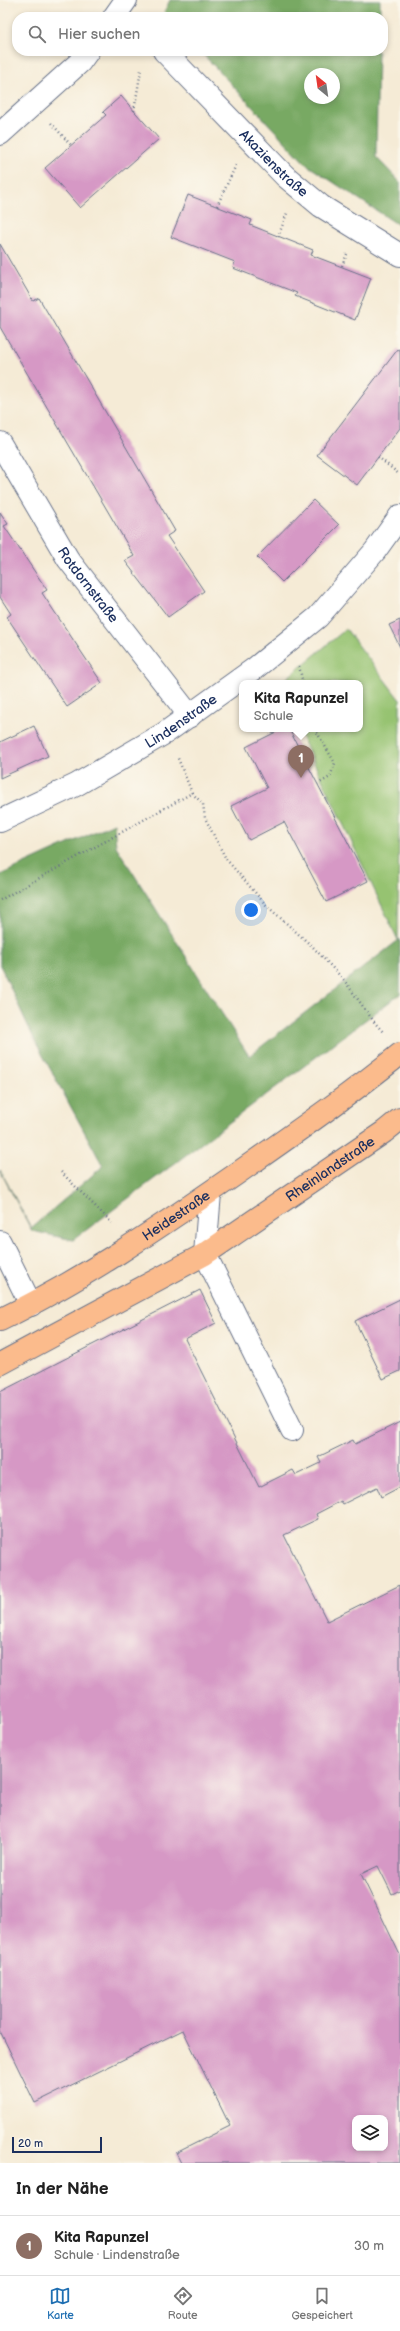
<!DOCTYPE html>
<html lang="de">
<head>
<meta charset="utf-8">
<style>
  body { margin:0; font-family:"Balsamiq Sans",sans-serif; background:#f2f2f2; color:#222 }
  .controls { position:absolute; right:12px; bottom:12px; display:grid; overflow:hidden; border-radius:8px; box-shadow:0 2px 6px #0003 }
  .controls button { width:36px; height:36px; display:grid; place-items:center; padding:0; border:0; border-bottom:1px solid #e0e0e0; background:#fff; color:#222; font:20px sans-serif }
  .compass { position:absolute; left:304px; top:68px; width:36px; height:36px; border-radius:50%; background:#fff; box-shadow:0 2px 6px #0003; rotate:331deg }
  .scale { position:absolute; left:12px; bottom:10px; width:90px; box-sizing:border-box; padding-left:4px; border:2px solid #1b2f5e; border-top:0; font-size:11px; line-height:14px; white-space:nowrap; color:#1b2f5e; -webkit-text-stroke:3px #fbf7ec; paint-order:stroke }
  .you { position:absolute; left:251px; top:910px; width:14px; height:14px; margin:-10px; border:3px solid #fff; border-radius:50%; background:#1a73e8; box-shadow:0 0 0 6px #1a73e833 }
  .badge { display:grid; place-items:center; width:26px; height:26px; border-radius:50%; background:#1f6fb2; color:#fff; font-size:13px; font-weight:700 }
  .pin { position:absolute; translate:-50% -33px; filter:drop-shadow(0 1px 2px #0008) }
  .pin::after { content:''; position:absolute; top:21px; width:14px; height:12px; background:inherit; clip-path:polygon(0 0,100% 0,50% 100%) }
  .popup { position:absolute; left:239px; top:680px; width:124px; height:52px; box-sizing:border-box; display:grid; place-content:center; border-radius:8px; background:#fff; filter:drop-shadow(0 1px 3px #0005); font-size:13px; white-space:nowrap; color:#767676 }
  .popup b { font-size:15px; color:#222 }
  .popup::after { content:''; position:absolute; left:50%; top:100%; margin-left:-8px; border:8px solid transparent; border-top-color:#fff }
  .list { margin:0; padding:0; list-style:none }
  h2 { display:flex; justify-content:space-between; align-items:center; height:52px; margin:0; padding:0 16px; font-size:17px }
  h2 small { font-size:13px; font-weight:400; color:#767676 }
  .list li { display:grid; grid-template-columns:26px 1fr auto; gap:12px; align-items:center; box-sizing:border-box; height:60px; padding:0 16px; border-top:1px solid #e0e0e0 }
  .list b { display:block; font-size:15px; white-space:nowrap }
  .list p { margin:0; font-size:13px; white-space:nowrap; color:#767676 }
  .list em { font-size:13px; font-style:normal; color:#767676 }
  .icon { flex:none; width:22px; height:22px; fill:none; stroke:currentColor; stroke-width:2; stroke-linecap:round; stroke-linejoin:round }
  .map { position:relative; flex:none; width:400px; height:2163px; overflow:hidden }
  .search { position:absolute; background:#fff; box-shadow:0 2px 6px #0003; left:12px; right:12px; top:12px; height:44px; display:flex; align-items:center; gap:10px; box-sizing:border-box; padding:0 14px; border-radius:16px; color:#767676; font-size:15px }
  .sheet { height:112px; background:#fff }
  nav { display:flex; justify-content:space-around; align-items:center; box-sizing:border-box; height:56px; border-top:1px solid #e0e0e0; background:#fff; font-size:11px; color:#767676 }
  nav a { display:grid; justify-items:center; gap:2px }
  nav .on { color:#1f6fb2 }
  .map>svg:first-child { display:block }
</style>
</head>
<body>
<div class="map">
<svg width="400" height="2163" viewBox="0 0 400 2163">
  <rect width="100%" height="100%" fill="#fbf7ec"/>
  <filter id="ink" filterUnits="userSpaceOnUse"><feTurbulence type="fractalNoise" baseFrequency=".025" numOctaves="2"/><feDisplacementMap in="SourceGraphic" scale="8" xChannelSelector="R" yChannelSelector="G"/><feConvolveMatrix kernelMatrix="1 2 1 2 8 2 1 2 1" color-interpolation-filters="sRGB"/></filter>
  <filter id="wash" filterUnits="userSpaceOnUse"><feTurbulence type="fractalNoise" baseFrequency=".012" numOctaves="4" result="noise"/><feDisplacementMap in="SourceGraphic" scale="16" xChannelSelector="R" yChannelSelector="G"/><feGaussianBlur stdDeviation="0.9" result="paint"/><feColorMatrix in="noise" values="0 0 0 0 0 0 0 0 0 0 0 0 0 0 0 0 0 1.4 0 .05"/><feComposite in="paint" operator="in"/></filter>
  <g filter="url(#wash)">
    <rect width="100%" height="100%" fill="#f5ebd6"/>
    <path fill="#96c371" stroke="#587968" d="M346 629 400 700 398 940 298 729H360V683H281Z"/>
    <path fill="#78a963" stroke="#4a6c60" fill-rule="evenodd" d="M170 0H380V17H169L164 12Z
      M200 51H378L376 157 400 182V226L307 165ZM310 74H334V98H310Z
      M114 823 116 846 249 1056 400 939V994L73 1240 32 1231 0 1170 31 1228 103 1166 35 1041 0 965V875Z"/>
    <g id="blocks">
      <path fill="#d698c5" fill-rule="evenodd" d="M121 96 159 139 80 208 45 168 106 115 103 112Z
        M188 195 252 220 250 225 313 250 311 255 371 278 355 320 295 296 297 293 233 268 235 262 171 237Z
        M0 244 33 301 39 298 175 531 167 536 204 591 168 617 125 561 134 556 0 327Z
        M398 349 400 350V428L357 485 317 455Z
        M313 500 339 525 282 582 257 557Z
        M0 512 8 524 4 526 47 590 42 593 102 683 67 707 7 617 11 614 0 597Z
        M400 620V647L389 625Z
        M34 726 48 756 0 778V742Z
        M282 729H289L368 881 326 902 284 822 249 840 231 806 267 788 246 747Z
        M200 1290 216 1323 185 1339 259 1487 293 1470 296 1475 321 1463 318 1457 353 1440 355 1444 400 1422V1487L381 1497 377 1487 343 1504 341 1501 316 1514 318 1519 284 1535 327 1621 400 1585V1890L392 1894 378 1866 361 1874 400 1955V2163H181L176 2153 230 2126 183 2030 35 2103 0 2031V1392ZM355 2118H385V2148H355Z
        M400 1299V1371L383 1379 355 1321Z"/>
    </g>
  </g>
  <g filter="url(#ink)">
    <use href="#blocks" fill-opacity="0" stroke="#677188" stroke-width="1"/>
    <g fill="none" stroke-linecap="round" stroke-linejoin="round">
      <defs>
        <g id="minor">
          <path d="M114 17 126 0"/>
          <path id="s1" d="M164 51 285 176 321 206 400 255"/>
          <path d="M0 134 80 62 88 51"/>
          <path id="s2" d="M0 443 68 559 190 716"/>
          <path id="s3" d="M0 821 76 785 165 733 254 669 318 617 375 551 400 516"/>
          <path d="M210 1193 205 1254 292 1430"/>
          <path d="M0 1242 31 1305"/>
        </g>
        <g id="major">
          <path id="s4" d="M0 1320C82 1280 157 1229 232 1177 289 1137 346 1098 400 1054"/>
          <path id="s5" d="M0 1364 205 1254 384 1132 400 1119"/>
        </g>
      </defs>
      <use href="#minor" stroke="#677188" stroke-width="24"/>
      <use href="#major" stroke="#677188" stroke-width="24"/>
      <path stroke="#677188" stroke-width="2.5" stroke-dasharray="1 3" stroke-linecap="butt" d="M134 111 141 70
        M51 123 71 145
        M217 206 236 165
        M278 237 287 213
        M342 266 347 254
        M378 457 399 474
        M299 666 303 683
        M315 729 335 763 330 777 318 784
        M192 793 203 804 205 818 226 859 267 906 313 947 344 980 375 1023 384 1033
        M0 900 192 793 177 756
        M61 1172 112 1223"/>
      <use href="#minor" stroke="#fff" stroke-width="22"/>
      <use href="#major" stroke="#fbbb8c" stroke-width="22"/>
    </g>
  </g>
  <g text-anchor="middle" stroke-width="3" stroke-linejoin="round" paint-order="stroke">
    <g font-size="14" fill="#1b2f5e" stroke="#fbf7ec">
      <text dy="5" stroke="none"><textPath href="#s1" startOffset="157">Akazienstraße</textPath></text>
      <text dy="5" stroke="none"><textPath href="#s2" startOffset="167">Rotdornstraße</textPath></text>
      <text dy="5" stroke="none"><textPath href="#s3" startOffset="207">Lindenstraße</textPath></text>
      <text dy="5" stroke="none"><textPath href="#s5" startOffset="384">Rheinlandstraße</textPath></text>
      <text dy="5" stroke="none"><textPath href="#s4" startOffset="205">Heidestraße</textPath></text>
    </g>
  </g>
</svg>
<div class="controls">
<button><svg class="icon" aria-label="layers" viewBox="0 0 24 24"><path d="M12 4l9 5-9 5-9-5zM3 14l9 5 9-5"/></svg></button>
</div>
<svg class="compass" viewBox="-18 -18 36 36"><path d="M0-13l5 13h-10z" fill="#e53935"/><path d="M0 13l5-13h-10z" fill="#767676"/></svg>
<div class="scale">20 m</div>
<div class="you"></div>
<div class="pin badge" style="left:301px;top:778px;background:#8d6e63">1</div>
<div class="popup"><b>Kita Rapunzel</b>Schule</div>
<div class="search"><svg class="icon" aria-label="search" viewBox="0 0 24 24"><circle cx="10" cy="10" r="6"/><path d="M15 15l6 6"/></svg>Hier suchen</div>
</div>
<section class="sheet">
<h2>In der Nähe<small></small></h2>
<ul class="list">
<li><span class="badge" style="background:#8d6e63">1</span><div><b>Kita Rapunzel</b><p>Schule · Lindenstraße</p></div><em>30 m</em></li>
</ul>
</section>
<nav>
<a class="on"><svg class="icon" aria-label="map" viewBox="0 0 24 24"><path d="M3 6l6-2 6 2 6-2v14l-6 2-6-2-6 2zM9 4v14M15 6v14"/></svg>Karte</a>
<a><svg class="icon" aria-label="directions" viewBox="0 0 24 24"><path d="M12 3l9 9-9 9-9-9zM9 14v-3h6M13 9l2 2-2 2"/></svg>Route</a>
<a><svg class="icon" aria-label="saved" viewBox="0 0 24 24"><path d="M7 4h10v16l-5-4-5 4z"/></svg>Gespeichert</a>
</nav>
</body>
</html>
